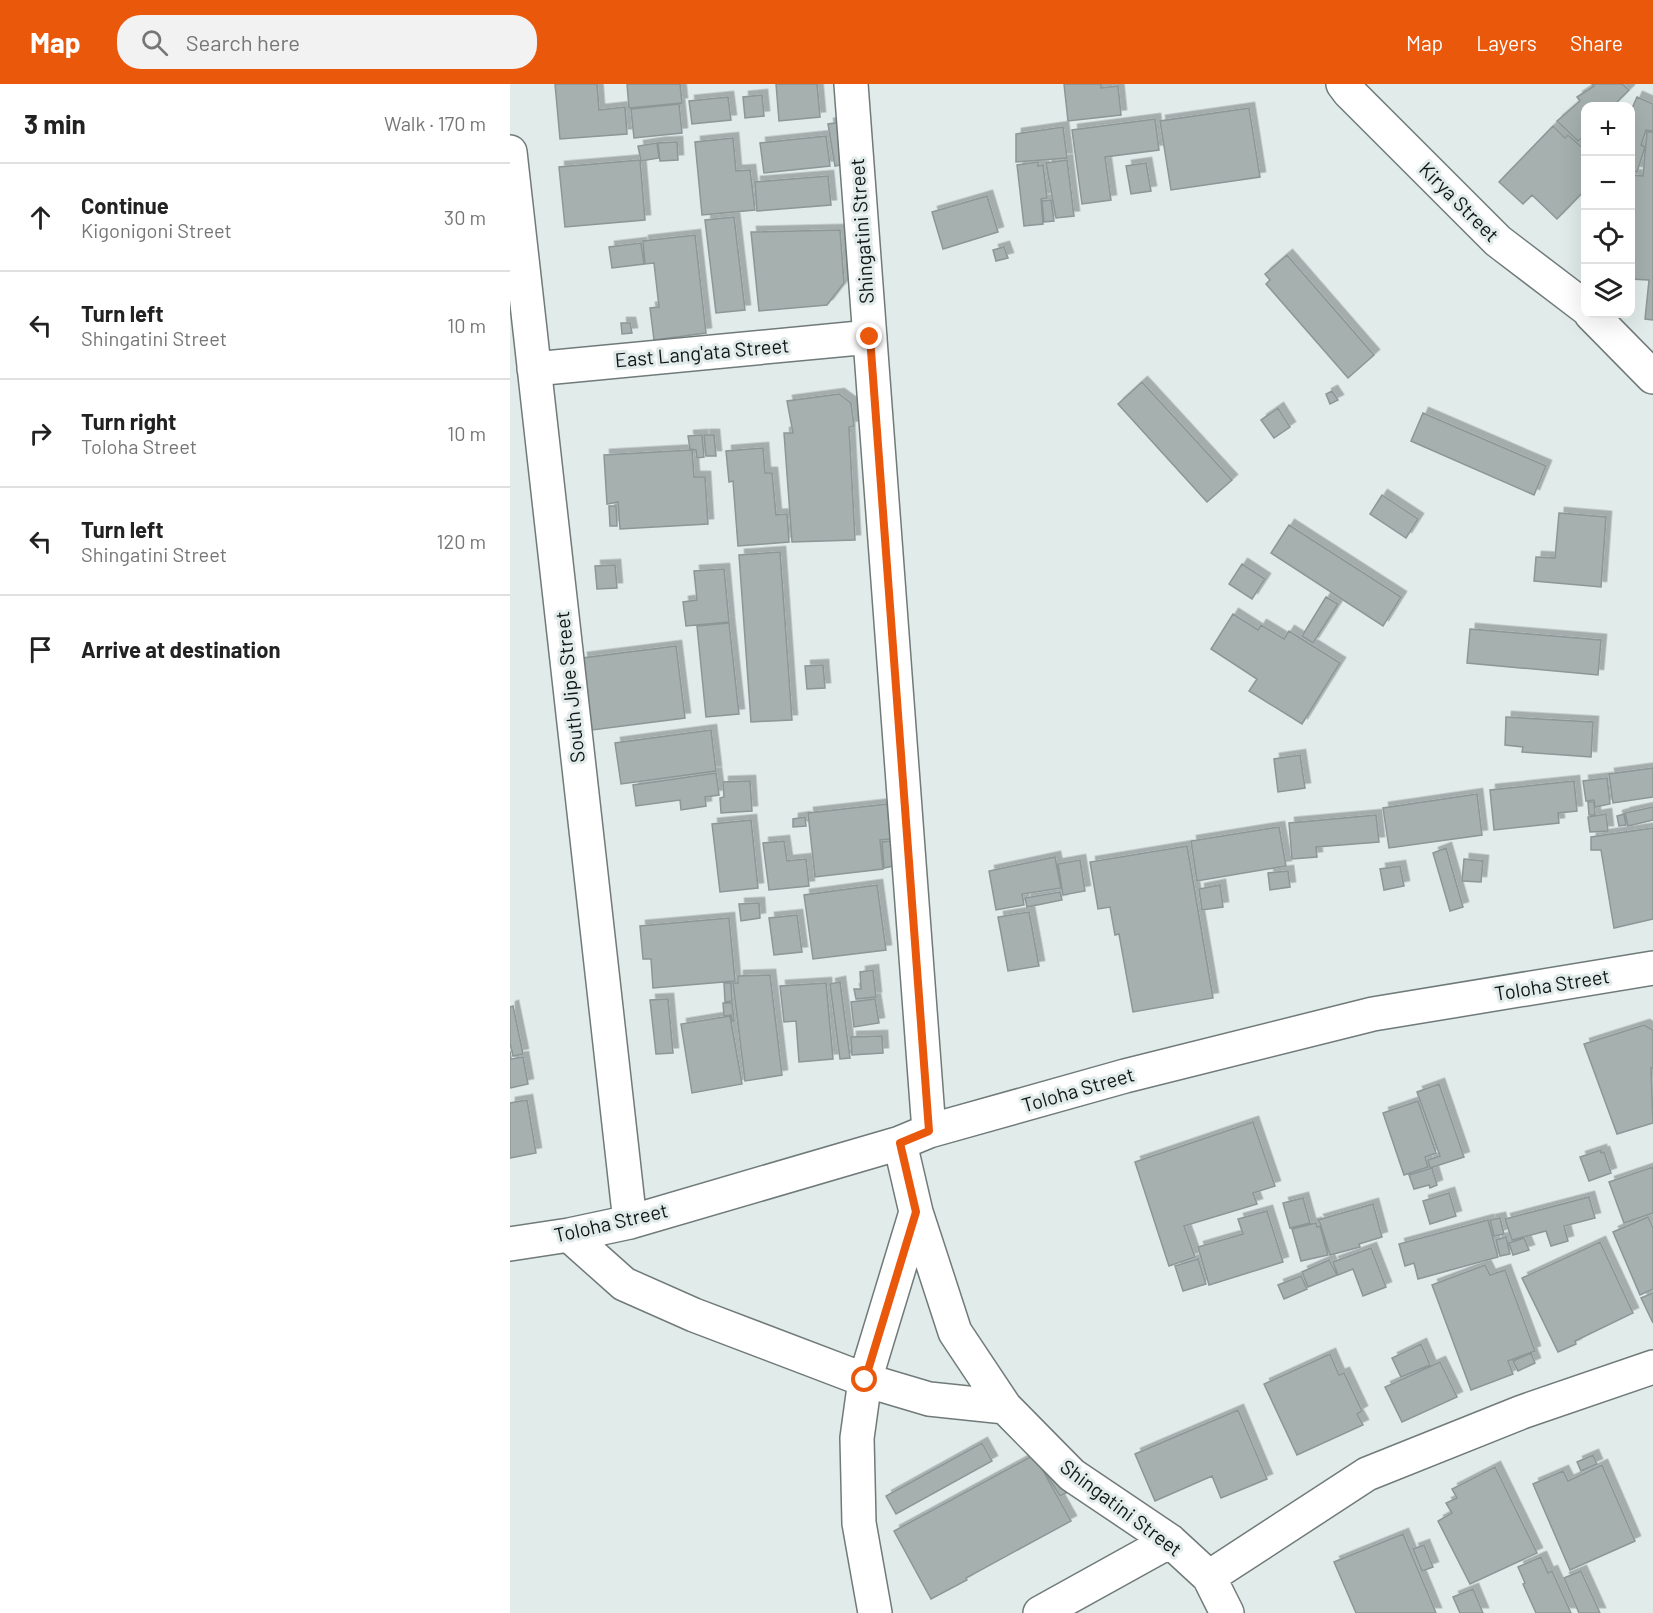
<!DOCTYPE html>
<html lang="en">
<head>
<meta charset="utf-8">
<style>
  body { margin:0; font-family:Barlow,sans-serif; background:#f2f2f2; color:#222 }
  .controls { position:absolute; right:18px; top:18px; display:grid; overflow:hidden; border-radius:12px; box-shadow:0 6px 24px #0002 }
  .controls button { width:54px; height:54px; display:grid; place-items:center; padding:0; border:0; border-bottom:2px solid #e0e0e0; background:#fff; color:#222; font:30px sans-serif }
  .stop { position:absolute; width:18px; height:18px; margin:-14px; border:4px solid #ea580c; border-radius:50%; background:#fff }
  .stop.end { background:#ea580c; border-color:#fff; box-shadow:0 2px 6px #0008 }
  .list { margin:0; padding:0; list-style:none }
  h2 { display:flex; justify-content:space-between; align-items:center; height:78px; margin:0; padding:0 24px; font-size:26px }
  h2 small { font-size:20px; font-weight:400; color:#767676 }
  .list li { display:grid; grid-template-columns:39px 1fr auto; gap:18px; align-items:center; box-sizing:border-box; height:108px; padding:0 24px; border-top:2px solid #e0e0e0 }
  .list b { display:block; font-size:22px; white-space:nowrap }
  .list p { margin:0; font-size:20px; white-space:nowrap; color:#767676 }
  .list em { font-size:20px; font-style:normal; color:#767676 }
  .icon { flex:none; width:33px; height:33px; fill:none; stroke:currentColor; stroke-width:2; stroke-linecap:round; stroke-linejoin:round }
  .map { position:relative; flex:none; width:1143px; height:1529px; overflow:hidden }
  header { display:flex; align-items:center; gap:36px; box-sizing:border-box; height:84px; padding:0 30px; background:#ea580c; color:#fff }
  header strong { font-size:28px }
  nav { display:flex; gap:33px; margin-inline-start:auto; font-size:21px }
  .search { width:420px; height:54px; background:#f2f2f2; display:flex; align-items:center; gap:15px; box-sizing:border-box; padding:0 21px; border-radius:24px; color:#767676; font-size:22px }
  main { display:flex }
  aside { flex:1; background:#fff }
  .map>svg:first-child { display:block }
</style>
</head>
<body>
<header>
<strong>Map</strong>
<div class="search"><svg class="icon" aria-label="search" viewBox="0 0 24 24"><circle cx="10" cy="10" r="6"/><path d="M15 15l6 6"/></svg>Search here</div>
<nav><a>Map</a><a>Layers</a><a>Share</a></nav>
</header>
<main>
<aside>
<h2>3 min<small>Walk · 170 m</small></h2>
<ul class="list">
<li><svg class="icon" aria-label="ahead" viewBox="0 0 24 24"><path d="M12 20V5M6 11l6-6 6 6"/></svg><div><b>Continue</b><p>Kigonigoni Street</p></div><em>30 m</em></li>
<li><svg class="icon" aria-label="left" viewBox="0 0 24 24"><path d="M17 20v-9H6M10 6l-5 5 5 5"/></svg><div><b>Turn left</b><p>Shingatini Street</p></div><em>10 m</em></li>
<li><svg class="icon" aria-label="right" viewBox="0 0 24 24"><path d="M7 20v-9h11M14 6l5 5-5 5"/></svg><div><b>Turn right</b><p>Toloha Street</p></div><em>10 m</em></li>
<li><svg class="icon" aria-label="left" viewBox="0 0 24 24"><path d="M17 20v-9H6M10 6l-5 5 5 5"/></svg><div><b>Turn left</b><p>Shingatini Street</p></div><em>120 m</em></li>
<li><svg class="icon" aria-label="arrive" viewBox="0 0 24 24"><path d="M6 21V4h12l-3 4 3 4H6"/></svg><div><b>Arrive at destination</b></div></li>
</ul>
</aside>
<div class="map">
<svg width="1143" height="1529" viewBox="0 0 1143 1529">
  <defs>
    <filter id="shadow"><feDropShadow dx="5.5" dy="-5.5" stdDeviation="0" flood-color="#0004"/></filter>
  </defs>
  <rect width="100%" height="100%" fill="#e0ebea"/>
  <path fill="#a5b0af" stroke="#8c9796" stroke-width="1.5" filter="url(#shadow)" d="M45 0H87L89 26 115 23 117 50 50 55Z
    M117 0H170L172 19 119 24Z
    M266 0H307L310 33 269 37Z
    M554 0H591V4L608 2 611 31 558 37Z
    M1082 0H1112L1119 6 1103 22H1076V50L1068 57 1047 37 1070 17 1067 13 1084 2Z
    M252 11 254 32 235 34 233 13Z
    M218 13 221 36 182 40 179 17Z
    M1127 13 1143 20V47L1136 46 1131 61 1135 63 1127 88 1120 87V29Z
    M169 20 172 49 124 54 121 25Z
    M739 24 750 93 661 106 650 37Z
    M645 35 649 66 595 73 601 116 572 120 562 46Z
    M338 37 346 78 325 82 318 40Z
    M1043 42 1055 54 1058 51 1076 67 1072 70 1076 73V105L1047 135 1022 111 1013 120 989 98Z
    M553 43 557 74 506 78V50Z
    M1137 48H1143V236L1135 235 1139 196 1120 195V91L1133 92Z
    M316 52 320 82 254 89 250 59Z
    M223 54 226 87 240 86 245 126 192 131 185 58Z
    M167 58 168 76 150 77 148 59Z
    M147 59 149 74 131 77 128 62Z
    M130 76 135 136 55 143 49 83Z
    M557 76 564 132 546 134 536 79Z
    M528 78V82L533 81 537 114 531 115 533 140 514 142 507 81Z
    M636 79 641 107 621 110 616 82Z
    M318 92 321 121 247 127 245 98Z
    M477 112 488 148 433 165 422 128Z
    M541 116 544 137 534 138 532 117Z
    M224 133 235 226 206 229 195 136Z
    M330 146 334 199 317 221 249 227 241 148Z
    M185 151 196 249 144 256 140 224 149 223 144 179 135 180 133 157Z
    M131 159 134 180 102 184 99 163Z
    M494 163 498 174 486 177 483 166Z
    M777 171 864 271 838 294 756 200 760 196 755 190Z
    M111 239H120L122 249 112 250Z
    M632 298 722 396 697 418 608 320Z
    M822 307 828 316 820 320 816 310Z
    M329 310 341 319 344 342 339 343 345 456 282 458 274 349H283L277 317Z
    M768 324 780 343 764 354 751 336Z
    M913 329 1036 382 1024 411 901 357Z
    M192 351 194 373 187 374 186 366 180 365 178 352Z
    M194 351H204L206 372H196Z
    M253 364 255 389H262L266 431 277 430 279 458 228 462 223 397 219 398 216 367Z
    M182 366 184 393H195L198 440 110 445 108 418 97 420 94 371Z
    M872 411 908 435 896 454 860 430Z
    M99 422H106L107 442H100Z
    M1049 429 1096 433 1091 503 1024 497 1026 473 1045 474Z
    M779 441 891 513 873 542 761 469Z
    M270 468 282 636 241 638 229 471Z
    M732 480 755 495 742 515 719 500Z
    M105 481 107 504 87 505 85 482Z
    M214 485 219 538 176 542 173 518 187 516 184 487Z
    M816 513 828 520 803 559 792 552Z
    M723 530 748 546 751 541 774 555 779 547 830 579 792 640 739 607 747 595 701 565Z
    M219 539 229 630 196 633 187 542Z
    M960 545 1091 556 1088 591 957 579Z
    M166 562 175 634 82 646 72 574Z
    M313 581 315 604 297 605 295 582Z
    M996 633 1083 638 1081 673 1012 668 1013 663 995 661Z
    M201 646 206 687 111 700 105 659Z
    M790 671 795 704 768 708 764 675Z
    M1143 684V713L1103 719 1099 690Z
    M206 689 209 711 195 713 196 722 171 726 170 716 126 722 123 701Z
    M1097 694 1100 720 1085 723 1084 716 1076 717 1073 697Z
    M240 697 242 727 211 729 210 714 214 713 213 698Z
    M1064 697 1067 727 1048 729 1049 739 984 746 980 706Z
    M967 710 972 751 879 764 873 724Z
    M1078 718H1084L1085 731H1079Z
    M377 720 381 755 370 756 373 785 305 793 298 729Z
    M1143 723V736L1118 742 1115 729Z
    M1096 730 1098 747 1080 748 1078 733Z
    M1114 730 1116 741 1109 742 1107 732Z
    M866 731 869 758 806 763 807 773 782 775 779 739Z
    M295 733 296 742 283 743V735Z
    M241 736 248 804 210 808 202 740Z
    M769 743 776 782 687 797 681 757Z
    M1143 744V835L1104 844 1091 766H1081V753Z
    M274 757 277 777 296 775 299 802 259 806 253 759Z
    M381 757 384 782 374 784 372 758Z
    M677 762 703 914 623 928 609 850 605 851 600 823 588 825 580 778Z
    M936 764 953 823 940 827 923 769Z
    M545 773 551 804 512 810 514 821 486 826 479 787Z
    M954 775 973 777 971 798 952 797Z
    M570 776 575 807 553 811 548 780Z
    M890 782 894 802 874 806 870 785Z
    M778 787 780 803 760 806 758 789Z
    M367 801 376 866 303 875 294 811Z
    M710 801 713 823 692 826 689 805Z
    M550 808 552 816 517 823 515 814Z
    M249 819 250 834 231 837 229 820Z
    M519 828 529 882 498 887 488 833Z
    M287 831 292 868 264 871 259 834Z
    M219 834 225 897 143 904 141 875H133L130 842Z
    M363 886 366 913 346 915 344 905H351L350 888Z
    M260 891 272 991 235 997 223 899H228V892Z
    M330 898 340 974 330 975 320 900Z
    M214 899H221L222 917 215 918Z
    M316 899 323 975 289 978 286 937 274 938 270 902Z
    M158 915 163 969 146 970 140 916Z
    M365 915 369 939 344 943 341 918Z
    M213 919H222L224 937H222L221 931 214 932Z
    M3 922 13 970 3 972 0 959V923Z
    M220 932 232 1000 182 1009 171 940Z
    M1134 941 1143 946V984H1141L1143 1039 1107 1050 1074 960Z
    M372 952 373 969 342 971 341 953Z
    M0 967 1 975 13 973 18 1000 0 1004Z
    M929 1000 954 1073 920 1084 918 1076 930 1072 907 1008Z
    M17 1016 26 1069 0 1074V1019Z
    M908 1017 926 1069 915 1073 918 1083 894 1091 873 1029Z
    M743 1038 765 1102 743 1109 747 1120 674 1142 685 1173 659 1182 625 1078Z
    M1091 1066V1069L1094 1068 1101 1089 1079 1097 1070 1073Z
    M1143 1083V1129L1114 1139 1099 1098Z
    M922 1084 927 1101 920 1104 919 1101 904 1105 899 1091Z
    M939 1109 946 1132 920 1140 913 1117Z
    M1079 1113 1085 1134 1054 1142 1058 1157 1041 1162 1036 1147 1002 1156 995 1135Z
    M793 1114 800 1139 780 1144 773 1119Z
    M863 1120 872 1153 849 1160 850 1163 820 1171 810 1139 808 1136Z
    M757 1127 773 1178 699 1201 688 1163 733 1150 728 1135Z
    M1138 1133 1143 1144V1205L1130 1211 1103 1148Z
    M990 1134 994 1150 984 1152 980 1136Z
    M978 1136 988 1173 908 1195 904 1179 895 1182 889 1160Z
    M806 1139 807 1143 810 1142 818 1171 791 1177 782 1145Z
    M996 1153 1000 1170 990 1172 986 1156Z
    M1014 1154 1019 1166 1003 1171 999 1159Z
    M1090 1158 1123 1229 1065 1257 1066 1260 1048 1268 1012 1194Z
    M861 1164 876 1203 853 1212 843 1185 828 1191 823 1178Z
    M688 1175 696 1200 673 1207 665 1182Z
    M819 1176 827 1191 798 1203 792 1188Z
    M975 1181 980 1191 995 1186 1025 1267 998 1277 1003 1290 961 1306 922 1201Z
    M791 1192 797 1205 774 1215 768 1201Z
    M1143 1209V1239L1131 1214Z
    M911 1260 920 1281 891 1293 882 1274Z
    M1021 1269 1025 1279 1008 1287 1003 1277Z
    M820 1270 829 1291 834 1289 852 1327 847 1330 853 1341 787 1371 754 1300Z
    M930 1278 947 1313 892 1338 875 1303Z
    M728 1326 757 1395 711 1414 702 1392 645 1417 625 1370Z
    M472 1359 482 1377 386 1430 376 1412Z
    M524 1371 561 1437 456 1494 457 1496 421 1515 384 1447Z
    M1083 1371 1087 1380 1071 1387 1067 1378Z
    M537 1377 556 1409 550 1412 530 1380Z
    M1092 1381 1125 1457 1060 1486 1023 1400 1053 1387 1058 1397Z
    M985 1383 1027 1469 960 1500 928 1437 942 1429 936 1419 947 1414 942 1405Z
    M893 1450 926 1529H846L824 1478Z
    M914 1461 923 1483 912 1487 903 1465Z
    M1031 1473 1038 1489 1042 1487 1061 1529H1026L1013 1500 1015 1499 1008 1483Z
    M1071 1487 1090 1529H1069L1054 1494Z
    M963 1505 973 1529H950L943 1513Z"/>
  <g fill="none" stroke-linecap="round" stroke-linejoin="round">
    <defs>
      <path id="minor" d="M341 0 419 1047
        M833 0 839 8 988 157 1076 224
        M0 68 120 1138
        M1081 230 1143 293
        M24 285 360 253
        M390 1059 406 1128 445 1248 495 1323 562 1391 660 1457 699 1493 717 1529
        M59 1151 114 1200 184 1231 355 1296 419 1315 495 1323
        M0 1160 59 1151 120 1138 390 1059 419 1047 615 992 863 930 1143 884
        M699 1493 857 1390 1012 1328 1143 1283
        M365 1529 349 1439 347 1354 355 1296 406 1128
        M530 1529 660 1457"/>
    </defs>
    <use href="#minor" stroke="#707a79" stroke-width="36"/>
    <use href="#minor" stroke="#fff" stroke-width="33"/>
  </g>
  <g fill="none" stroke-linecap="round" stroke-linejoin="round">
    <path stroke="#ea580c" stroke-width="8" d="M355 1296 406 1128 390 1059 419 1047 360 253"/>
  </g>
  <g text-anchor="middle" stroke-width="6" stroke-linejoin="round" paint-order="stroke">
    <g font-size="20" fill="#111515" stroke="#e0ebea">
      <text transform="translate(949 118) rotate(45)" y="7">Kirya Street</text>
      <text transform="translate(352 147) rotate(-94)" y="7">Shingatini Street</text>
      <text transform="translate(192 269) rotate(-5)" y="7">East Lang'ata Street</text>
      <text transform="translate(60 603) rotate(-96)" y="7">South Jipe Street</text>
      <text transform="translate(1042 901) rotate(-9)" y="7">Toloha Street</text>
      <text transform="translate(568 1006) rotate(-16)" y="7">Toloha Street</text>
      <text transform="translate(101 1139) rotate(-13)" y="7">Toloha Street</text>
      <text transform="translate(611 1424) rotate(37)" y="7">Shingatini Street</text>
    </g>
  </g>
</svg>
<div class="controls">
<button>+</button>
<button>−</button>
<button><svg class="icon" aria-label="locate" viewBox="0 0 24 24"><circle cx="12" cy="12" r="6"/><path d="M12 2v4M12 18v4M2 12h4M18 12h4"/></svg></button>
<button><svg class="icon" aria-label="layers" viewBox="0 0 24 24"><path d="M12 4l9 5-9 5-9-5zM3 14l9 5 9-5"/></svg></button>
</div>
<div class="stop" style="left:355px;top:1296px"></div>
<div class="stop end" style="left:360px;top:253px"></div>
</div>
</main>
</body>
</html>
